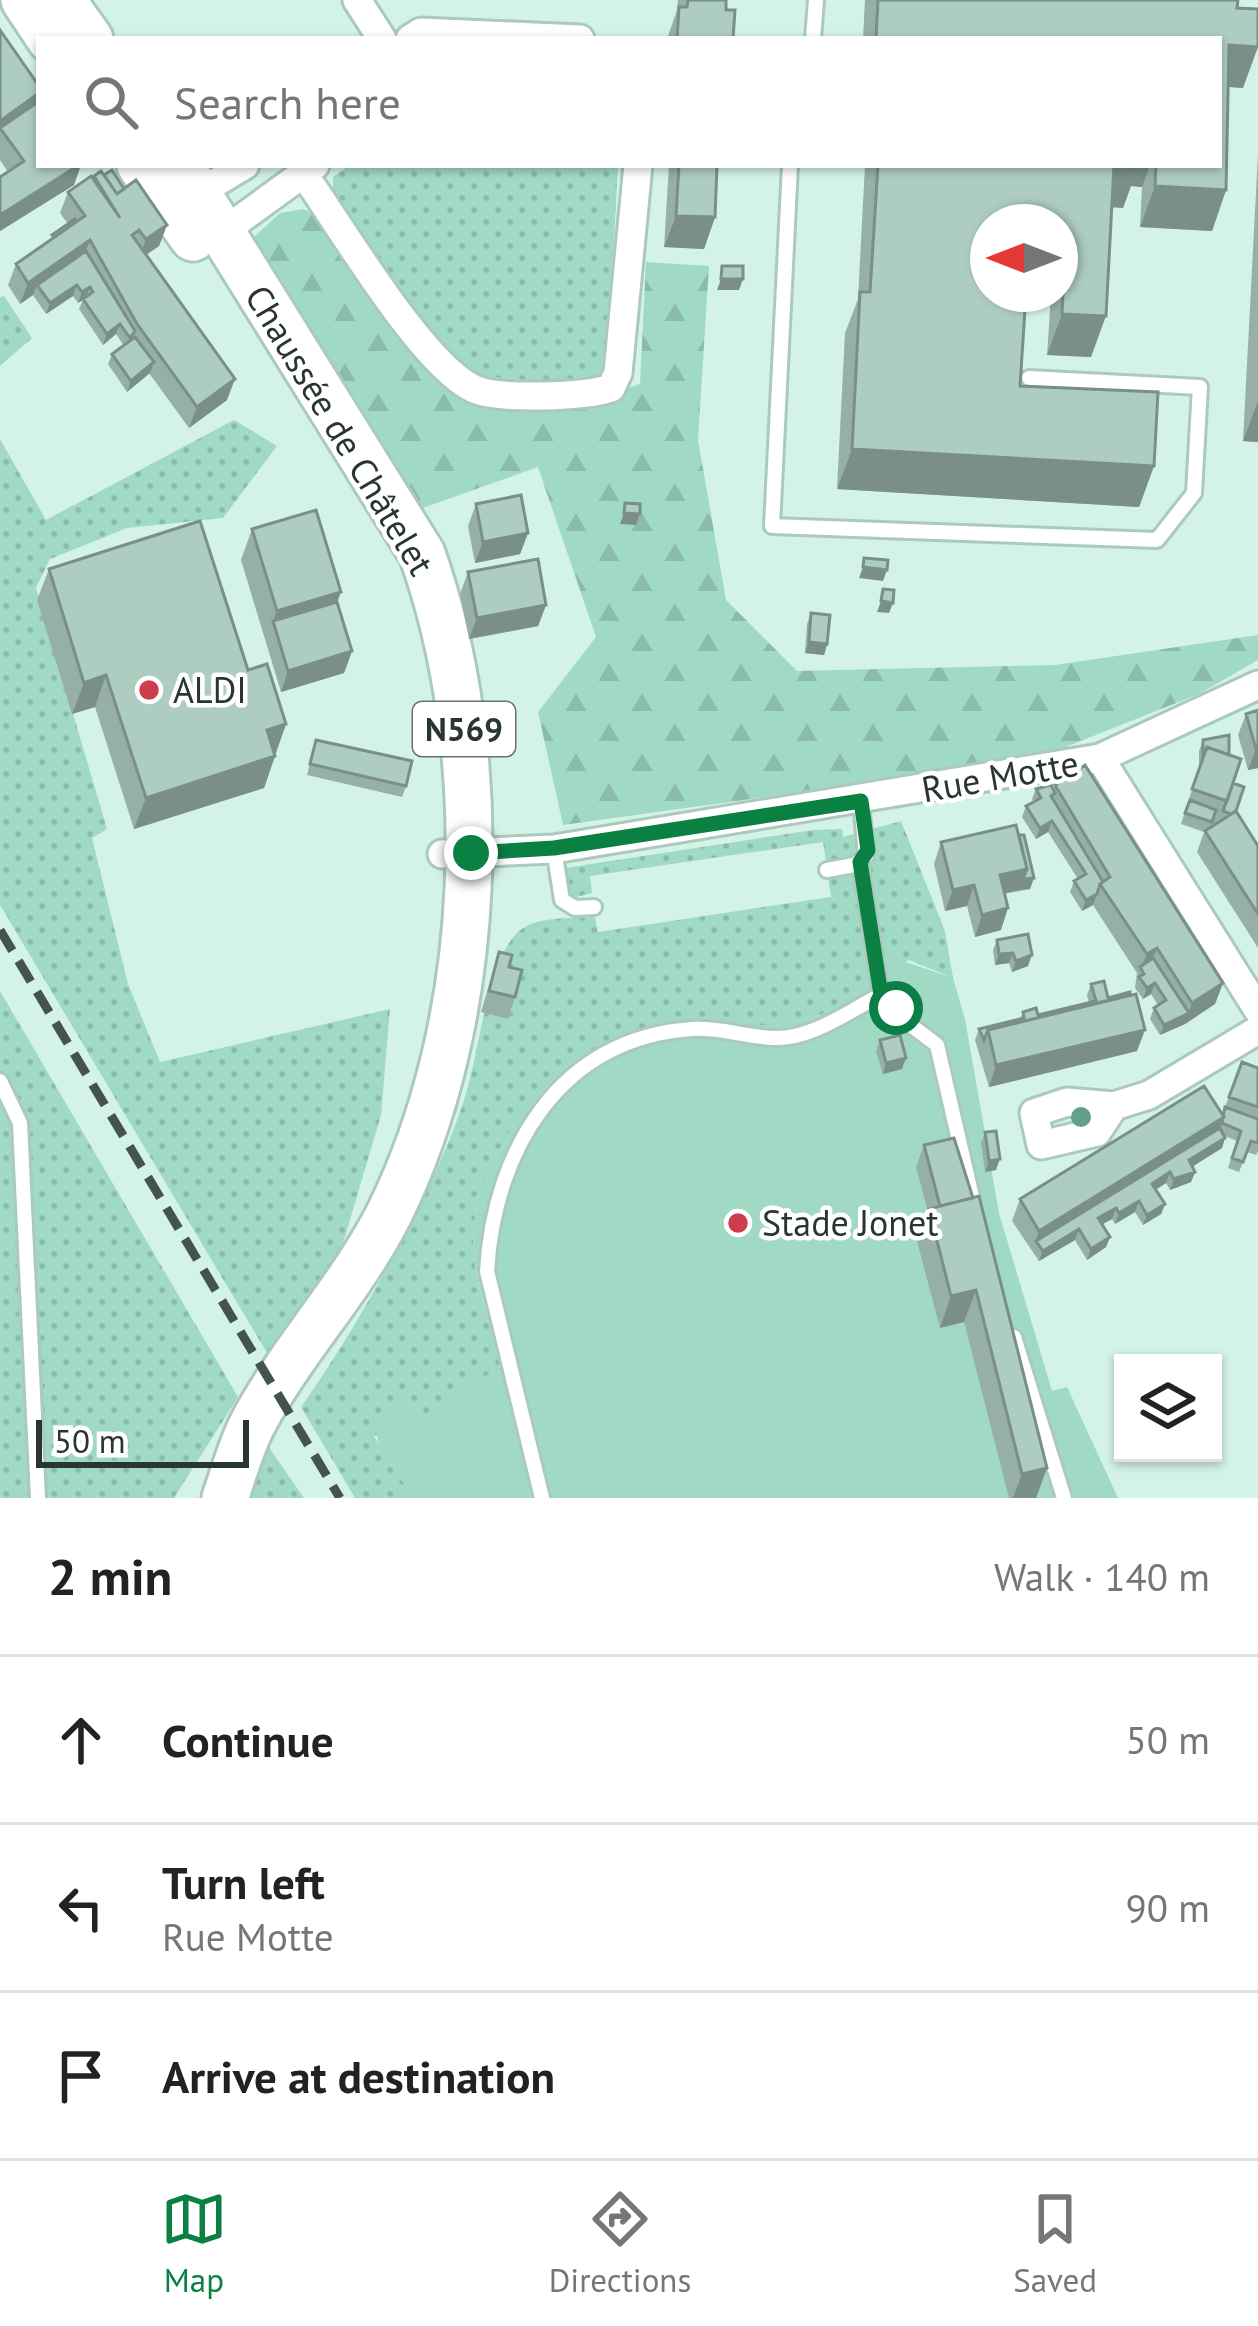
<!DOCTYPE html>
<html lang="en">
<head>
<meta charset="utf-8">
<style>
  body { margin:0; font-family:"PT Sans",sans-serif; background:#f6f6f6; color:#222 }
  .controls { position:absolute; right:36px; bottom:36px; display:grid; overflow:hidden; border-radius:0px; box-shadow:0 3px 9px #0004 }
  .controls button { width:108px; height:108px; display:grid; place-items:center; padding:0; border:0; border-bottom:3px solid #e0e0e0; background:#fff; color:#222; font:60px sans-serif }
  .compass { position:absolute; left:970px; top:204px; width:108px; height:108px; border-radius:50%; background:#fff; box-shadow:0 3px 9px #0004; rotate:270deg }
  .scale { position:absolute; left:36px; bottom:30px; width:213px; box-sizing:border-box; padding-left:12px; border:6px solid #293530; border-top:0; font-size:33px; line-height:42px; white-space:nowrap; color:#293530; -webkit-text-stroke:9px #fff; paint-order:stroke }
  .stop { position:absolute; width:36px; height:36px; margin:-27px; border:9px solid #0b8043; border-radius:50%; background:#fff }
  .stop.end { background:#0b8043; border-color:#fff; box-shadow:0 3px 12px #0008 }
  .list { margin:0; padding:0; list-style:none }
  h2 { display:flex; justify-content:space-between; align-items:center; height:156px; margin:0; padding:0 48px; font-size:51px }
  h2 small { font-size:39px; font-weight:400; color:#767676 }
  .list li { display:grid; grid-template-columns:78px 1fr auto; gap:36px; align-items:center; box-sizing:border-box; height:168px; padding:0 48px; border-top:3px solid #e0e0e0 }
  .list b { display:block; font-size:45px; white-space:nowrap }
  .list p { margin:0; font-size:39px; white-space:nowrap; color:#767676 }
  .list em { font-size:39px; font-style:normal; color:#767676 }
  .icon { flex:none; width:66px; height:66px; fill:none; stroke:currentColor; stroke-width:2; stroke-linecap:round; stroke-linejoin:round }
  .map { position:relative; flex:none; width:1258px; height:1498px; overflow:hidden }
  .search { position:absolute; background:#fff; box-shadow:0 3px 9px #0004; left:36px; right:36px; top:36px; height:132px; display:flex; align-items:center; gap:30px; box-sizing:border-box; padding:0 42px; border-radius:0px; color:#767676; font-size:45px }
  .sheet { height:660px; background:#fff }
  nav { display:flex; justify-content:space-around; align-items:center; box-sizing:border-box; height:168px; border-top:3px solid #e0e0e0; background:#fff; font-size:33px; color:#767676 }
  nav a { display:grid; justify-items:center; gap:6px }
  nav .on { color:#0b8043 }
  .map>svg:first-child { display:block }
</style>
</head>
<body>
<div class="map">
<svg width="1258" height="1498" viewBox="0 0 1258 1498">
  <defs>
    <pattern id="grass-dots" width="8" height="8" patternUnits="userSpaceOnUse" patternTransform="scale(3)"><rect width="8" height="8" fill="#a1dac4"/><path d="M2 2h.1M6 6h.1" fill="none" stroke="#8bbca9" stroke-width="1.8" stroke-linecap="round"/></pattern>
    <pattern id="forest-firs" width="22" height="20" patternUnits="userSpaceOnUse" patternTransform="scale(3)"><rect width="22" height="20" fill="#a1dac4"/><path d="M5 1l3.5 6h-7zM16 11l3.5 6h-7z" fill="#8bbca9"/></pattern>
  </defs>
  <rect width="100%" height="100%" fill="#d3f3e6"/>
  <path fill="url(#grass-dots)" d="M350 165H618L607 375 566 384 469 375 392 284 333 194V177Z
    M4 296 32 338 0 366V297Z
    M234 420 277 446 223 518 127 528 50 559 36 588 107 829 92 838 128 984 160 1062 390 1009 381 1115 339 1257 276 1368 0 905V439L46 520Z
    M901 821 945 931 953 978 909 960C877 976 848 1005 815 1017 763 1036 706 1016 652 1026 560 1042 464 1161 474 1255 478 1294 492 1334 502 1371L434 1421 374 1436 414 1498H355L301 1407C356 1330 435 1190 464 1100 479 1056 486 966 516 934 533 915 571 919 595 917L598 932 831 897 823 842 590 876 592 893 572 898 565 868 813 830 842 829 843 837Z
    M0 991 238 1397 174 1498H0Z
    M268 1446 304 1498H244Z"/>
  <path fill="url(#forest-firs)" d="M303 209 324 218 441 380 614 393 640 384 646 262 709 266 698 440 726 600 797 671 1055 665 1258 635V660L1199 694 1033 760 563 825 538 712 596 637 538 467 420 509 243 247 280 213Z"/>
  <path fill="#a1dac4" d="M897 959 953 978 965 1019 999 1213 1052 1391 1067 1387 1118 1498H414L380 1449 375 1427 401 1407 434 1421 469 1380 501 1371C492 1333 478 1293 474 1255 464 1156 564 1037 660 1024 712 1018 765 1034 815 1017 847 1006 870 977 897 959Z"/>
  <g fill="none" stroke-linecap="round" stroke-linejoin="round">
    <defs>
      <path id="service" d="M813 39 816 0
        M790 165 772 526 1157 540 1194 493 1200 387 1029 378
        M554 849 562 900 575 908 594 907
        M860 862 882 1001
        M827 870 854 865 866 856 861 801
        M0 1081 20 1123 38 1498
        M1014 1337 1064 1498
        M542 1498 487 1271C494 1151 559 1038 692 1029 719 1027 746 1037 774 1038 810 1039 845 1014 875 998L937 1045 973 1201"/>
      <path id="minor" d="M357 0 382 39
        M410 39 421 32 580 39
        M303 173C340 225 421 364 474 389 499 400 585 397 611 388L618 373 638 165
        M187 200 245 165
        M213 239 315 165
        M1100 758 1258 1010
        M442 854 554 849 1100 758 1258 685
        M1067 1102 1114 1106 1097 1132 1041 1145 1034 1113Z
        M1114 1106 1149 1095 1258 1030"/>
      <path id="primary" d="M24 0 50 39
        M62 0 90 39
        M140 165 193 238
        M180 165 422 554C493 755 485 1020 389 1214 352 1287 293 1349 254 1421 241 1445 234 1473 225 1498"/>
    </defs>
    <use href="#service" stroke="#abcabd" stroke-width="20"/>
    <use href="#minor" stroke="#abcabd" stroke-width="33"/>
    <use href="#primary" stroke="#abcabd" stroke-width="51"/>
    <use href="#service" stroke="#fff" stroke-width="14"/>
    <use href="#minor" stroke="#fff" stroke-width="27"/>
    <use href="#primary" stroke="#fff" stroke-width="45"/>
    <path stroke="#44544d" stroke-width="9" stroke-dasharray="24 12" stroke-linecap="butt" d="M0 930 340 1498"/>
  </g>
  <circle fill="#629f8d" cx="1081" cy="1117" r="10"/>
  <path fill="#96b0a6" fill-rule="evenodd" d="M678 0H726V10L733 39H667L677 10Z
    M865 0H1238L1243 88 1228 87 1226 190 1212 231 1140 227 1142 187 1131 186 1123 208 1112 207 1091 357 1047 355 1051 295 1026 294 1020 386 1154 466 1139 507 837 489 845 333 858 299 865 165H1219V39H863ZM1060 222V294H988Z
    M0 30 38 103 74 185 0 231V177L8 172 0 160Z
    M1258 154V442L1243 441Z
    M669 165H717L715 217 704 249 664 247Z
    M104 175 124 189 167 225 159 246 146 255 227 400 189 428 149 373 127 392 108 364 112 354 124 346 116 334 103 345 79 309 83 300 78 303 73 296 46 314 33 295 20 304 8 285 16 264 51 240 52 235 68 224 60 213 68 192 92 179 94 176Z
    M476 504 528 533 520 554 475 563 468 526Z
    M252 529 337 602 352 651 344 673 281 692 241 560Z
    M49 569 248 670 286 724 264 788 134 829 95 707 72 714 37 600Z
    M468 572 546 605 538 626 469 639 460 594Z
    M811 613 827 644 824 655 805 653 807 624Z
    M1258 710V768L1248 770 1238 735 1246 714Z
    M316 740 406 786 402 797 307 775Z
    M1203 740 1236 811 1258 845V948L1197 852 1204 832 1181 824 1199 768V751Z
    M1055 785 1223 983 1215 1004 1185 1024 1160 1035 1150 1019 1154 1008 1158 1005 1151 994 1143 999 1135 988 1137 973 1093 905 1082 911 1070 892 1074 881 1078 879 1048 832 1036 839 1022 817 1026 806 1034 802 1032 799 1036 789H1053Z
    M1016 825 1030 889 1004 894 1001 930 975 937 967 906 945 911 934 864 941 842Z
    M997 940 1028 966 1012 972 1009 963 995 965 993 950Z
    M499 952 509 967 515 997 508 1019 481 1012Z
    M1091 984 1108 998 1137 1051 989 1087 975 1040 979 1029 1020 1019 1023 1012 1038 1015 1089 1003 1087 995Z
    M880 1040 902 1069 883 1074 876 1051Z
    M1242 1062 1258 1068V1151L1256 1155 1247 1152 1239 1172 1228 1168 1237 1141 1225 1136 1222 1148 1192 1167 1195 1172 1191 1182 1170 1190 1166 1183 1156 1190 1165 1204 1161 1214 1143 1225 1135 1212 1115 1224 1112 1219 1102 1224 1110 1237 1106 1247 1087 1260 1075 1240 1039 1261 1012 1221 1020 1199 1222 1115Z
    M985 1132 996 1170 985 1172 981 1143Z
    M924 1145 1047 1468 1036 1498H1009L964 1322 940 1328 917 1241 928 1212 916 1167Z"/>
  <path fill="#7a9087" d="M1229 45 1258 47 1243 88 1219 86Z
    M39 93V100L31 122 0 129V121Z
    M79 165H81L74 185 0 231V215Z
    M1114 165H1150L1142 187 1131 186 1123 208 1100 206Z
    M1155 186 1226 190 1212 231 1140 227Z
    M676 216 715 217 704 249 664 247Z
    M167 225 159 246 138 260 146 239Z
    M90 240 82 261 37 285 33 295 20 304 28 283Z
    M721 279H743L739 290H717Z
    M77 285 73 296 46 314 50 303Z
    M90 287 86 298 78 303 82 292Z
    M1062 314 1106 316 1091 357 1047 355Z
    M120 324 116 334 103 345 107 334Z
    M154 362 150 373 127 392 131 381Z
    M235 379 227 400 189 428 197 407Z
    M1258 401V442L1243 441Z
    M852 449 1154 466 1139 507 837 489Z
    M624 513 640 514 636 525 620 524Z
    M528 533 520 554 475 563 483 542Z
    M863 567 887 570 883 581 859 578Z
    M341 592 329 624 273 621 277 611Z
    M881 601 893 603 889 613 877 612Z
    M546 605 538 626 469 639 477 618Z
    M809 642 827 644 824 655 805 653Z
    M352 651 344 673 281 692 288 671Z
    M106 675 95 707 72 714 84 683Z
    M286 724 275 755 267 730Z
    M1256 749H1258V768L1248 770Z
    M275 756 264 788 134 829 146 798Z
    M1052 821 1048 832 1036 839 1040 828Z
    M1027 869 1019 890 992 896 1000 875Z
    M1034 878 1030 889 1019 890 1023 879Z
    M974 885 967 906 945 911 953 890Z
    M1097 894 1093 905 1082 911 1086 900Z
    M1008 908 1001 930 975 937 982 915Z
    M1157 948 1149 969H1141L1147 954Z
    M1013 953 1009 963 995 965 999 954Z
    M1032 955 1028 966 1012 972 1016 961Z
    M1155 983 1151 994 1143 999 1147 988Z
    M1223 983 1215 1004 1185 1024 1192 1003Z
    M1189 1013 1185 1024 1160 1035 1164 1025Z
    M1145 1030 1137 1051 989 1087 996 1065Z
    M906 1058 902 1069 883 1074 886 1063Z
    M1224 1117 1216 1139 1036 1241 1039 1231Z
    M1225 1138 1222 1148 1185 1171 1189 1160Z
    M1000 1159 996 1170 985 1172 989 1161Z
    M1170 1172 1166 1183 1148 1194 1152 1184Z
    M1195 1172 1191 1182 1170 1190 1174 1179Z
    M1139 1201 1135 1212 1115 1224 1119 1213Z
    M1165 1204 1161 1214 1143 1225 1147 1215Z
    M1116 1208 1112 1219 1094 1229 1098 1218Z
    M1079 1229 1075 1240 1039 1261 1043 1251Z
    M1110 1237 1106 1247 1087 1260 1091 1249Z
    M976 1290 964 1322 940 1328 951 1296Z
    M1047 1468 1036 1498H1013L1022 1474Z"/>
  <path fill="#aecdc1" stroke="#7a9087" stroke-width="3" d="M688 0H726V10H735L733 39H677L679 7H687Z
    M878 0H1238L1237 8 1258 9V47L1229 45 1226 190 1155 186 1156 165H1219V39H876Z
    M0 30 39 86V93L0 121Z
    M38 102 39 165H79L0 215V177L24 161 0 128Z
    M679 165H717L715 217 676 216Z
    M878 165H1138V167L1114 165 1106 316 1062 314 1065 255 1060 254V222H988V294H1026L1020 386 1158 392 1154 466 852 449 860 292H870Z
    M112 170 124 189 117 194 104 175Z
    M101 171 117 194 136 180 167 225 146 239 139 230 132 235 235 379 197 407 137 324 90 240 28 283 16 264 85 216 68 192 91 176 120 218 94 176Z
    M75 219 77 221 55 237 52 235Z
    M86 251 135 331 130 338 120 324 107 334 83 299 93 292 90 287 82 292 77 285 50 303 37 285Z
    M722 266H743V279H721Z
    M135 337 154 362 131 381 112 354Z
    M521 495 528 533 483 542 476 504Z
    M625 503 640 504V514L624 513Z
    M316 510 341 592 277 611 252 529Z
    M200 521 248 670 267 664 286 724 267 730 275 756 146 798 106 675 84 683 49 569Z
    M864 558 888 560 887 570 863 567Z
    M538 559 546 605 477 618 468 572Z
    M883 589 894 590 893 603 881 601Z
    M337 602 352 651 288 671 273 621Z
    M811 613 830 615 827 644 809 642Z
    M1258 710V749H1256L1246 714Z
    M1229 735V755L1207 747 1203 757V740Z
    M316 740 412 761 406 786 310 764Z
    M1207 747 1241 759 1227 801 1192 789Z
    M1085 765 1223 983 1192 1003 1157 948 1147 954 1100 884 1110 877 1055 785Z
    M1233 783 1244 787 1236 811 1231 814 1223 811Z
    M1051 785 1055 793 1051 796 1103 882 1100 884 1097 894 1086 900 1074 881 1086 874 1052 821 1040 828 1026 806 1041 798 1036 789Z
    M1190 800 1216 810 1212 822 1185 813Z
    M1236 811 1258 846V914L1205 831Z
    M1016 825 1027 869 1000 875 1008 908 982 915 974 885 953 890 941 842Z
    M1019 835H1024L1034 878 1023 879 1027 869Z
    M1028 934 1032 955 1016 961 1013 953 999 954 997 940Z
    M499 952 512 955 509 967 522 970 515 997 489 991Z
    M1153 958 1189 1013 1164 1025 1154 1008 1166 1000 1155 983 1147 988 1139 977 1144 974 1140 967Z
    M1104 981 1108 998 1130 992V995L988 1030 984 1040 979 1029 1024 1018 1023 1012 1036 1008 1038 1015 1096 1001 1091 984Z
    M1136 994 1145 1030 996 1065 988 1030Z
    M900 1035 906 1058 886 1063 880 1040Z
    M1242 1062 1258 1068V1107L1229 1097Z
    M1204 1086 1224 1117 1039 1231 1020 1199Z
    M1225 1107 1258 1119V1143L1251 1141 1243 1162 1232 1158 1241 1131 1222 1123Z
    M1220 1128 1225 1138 1189 1160 1195 1172 1174 1179 1170 1172 1152 1184 1165 1204 1147 1215 1139 1201 1119 1213 1116 1208 1098 1218 1110 1237 1091 1249 1079 1229 1043 1251 1036 1241Z
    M996 1131 1000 1159 989 1161 985 1132Z
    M954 1138 973 1198 940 1206 924 1145Z
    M979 1196 1047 1468 1022 1474 976 1290 951 1296 929 1209Z"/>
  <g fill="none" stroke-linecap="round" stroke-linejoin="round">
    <path stroke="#0b8043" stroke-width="15" d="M471 853 554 848 861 801 868 850 860 862 882 1001 896 1008"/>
  </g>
  <g fill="#cd3d4d" stroke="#fff" stroke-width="4.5">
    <circle cx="149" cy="690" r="12"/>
    <circle cx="738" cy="1223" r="12"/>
  </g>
  <g text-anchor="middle" stroke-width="9" stroke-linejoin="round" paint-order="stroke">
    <rect fill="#fff" stroke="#69726e" stroke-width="3" x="413" y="702" width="102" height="54" rx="9"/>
    <g font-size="33" font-weight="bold" fill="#293530">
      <text x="464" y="741">N569</text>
    </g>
    <g font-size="36" fill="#293530" stroke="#fff">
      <text transform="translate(340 430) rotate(59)" y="13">Chaussée de Châtelet</text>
      <text transform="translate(1000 776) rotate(-10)" y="13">Rue Motte</text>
    </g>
    <g font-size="36" fill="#293530" stroke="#fff" text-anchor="start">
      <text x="173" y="703">ALDI</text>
      <text x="762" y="1236">Stade Jonet</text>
    </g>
  </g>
</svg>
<div class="controls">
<button><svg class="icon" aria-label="layers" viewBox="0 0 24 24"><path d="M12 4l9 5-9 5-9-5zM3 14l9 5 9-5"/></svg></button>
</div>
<svg class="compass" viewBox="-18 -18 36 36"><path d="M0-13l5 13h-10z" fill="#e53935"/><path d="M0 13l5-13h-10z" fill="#767676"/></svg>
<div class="scale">50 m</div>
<div class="stop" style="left:896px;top:1008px"></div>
<div class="stop end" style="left:471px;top:853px"></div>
<div class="search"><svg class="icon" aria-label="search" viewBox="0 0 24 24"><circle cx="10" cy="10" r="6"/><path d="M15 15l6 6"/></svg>Search here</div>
</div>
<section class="sheet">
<h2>2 min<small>Walk · 140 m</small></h2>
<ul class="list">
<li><svg class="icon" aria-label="ahead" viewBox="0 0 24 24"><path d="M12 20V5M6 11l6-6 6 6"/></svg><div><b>Continue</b></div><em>50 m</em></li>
<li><svg class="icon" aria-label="left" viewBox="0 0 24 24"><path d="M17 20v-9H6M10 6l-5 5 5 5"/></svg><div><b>Turn left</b><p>Rue Motte</p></div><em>90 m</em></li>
<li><svg class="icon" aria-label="arrive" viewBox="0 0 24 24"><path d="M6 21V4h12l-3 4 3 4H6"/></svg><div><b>Arrive at destination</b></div></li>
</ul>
</section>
<nav>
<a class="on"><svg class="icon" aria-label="map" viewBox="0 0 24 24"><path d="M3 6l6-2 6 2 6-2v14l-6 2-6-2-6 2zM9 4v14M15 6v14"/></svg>Map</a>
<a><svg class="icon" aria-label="directions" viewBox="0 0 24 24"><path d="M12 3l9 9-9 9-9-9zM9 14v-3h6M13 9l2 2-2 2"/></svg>Directions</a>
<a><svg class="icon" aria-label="saved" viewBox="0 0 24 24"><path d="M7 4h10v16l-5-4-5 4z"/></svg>Saved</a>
</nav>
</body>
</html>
